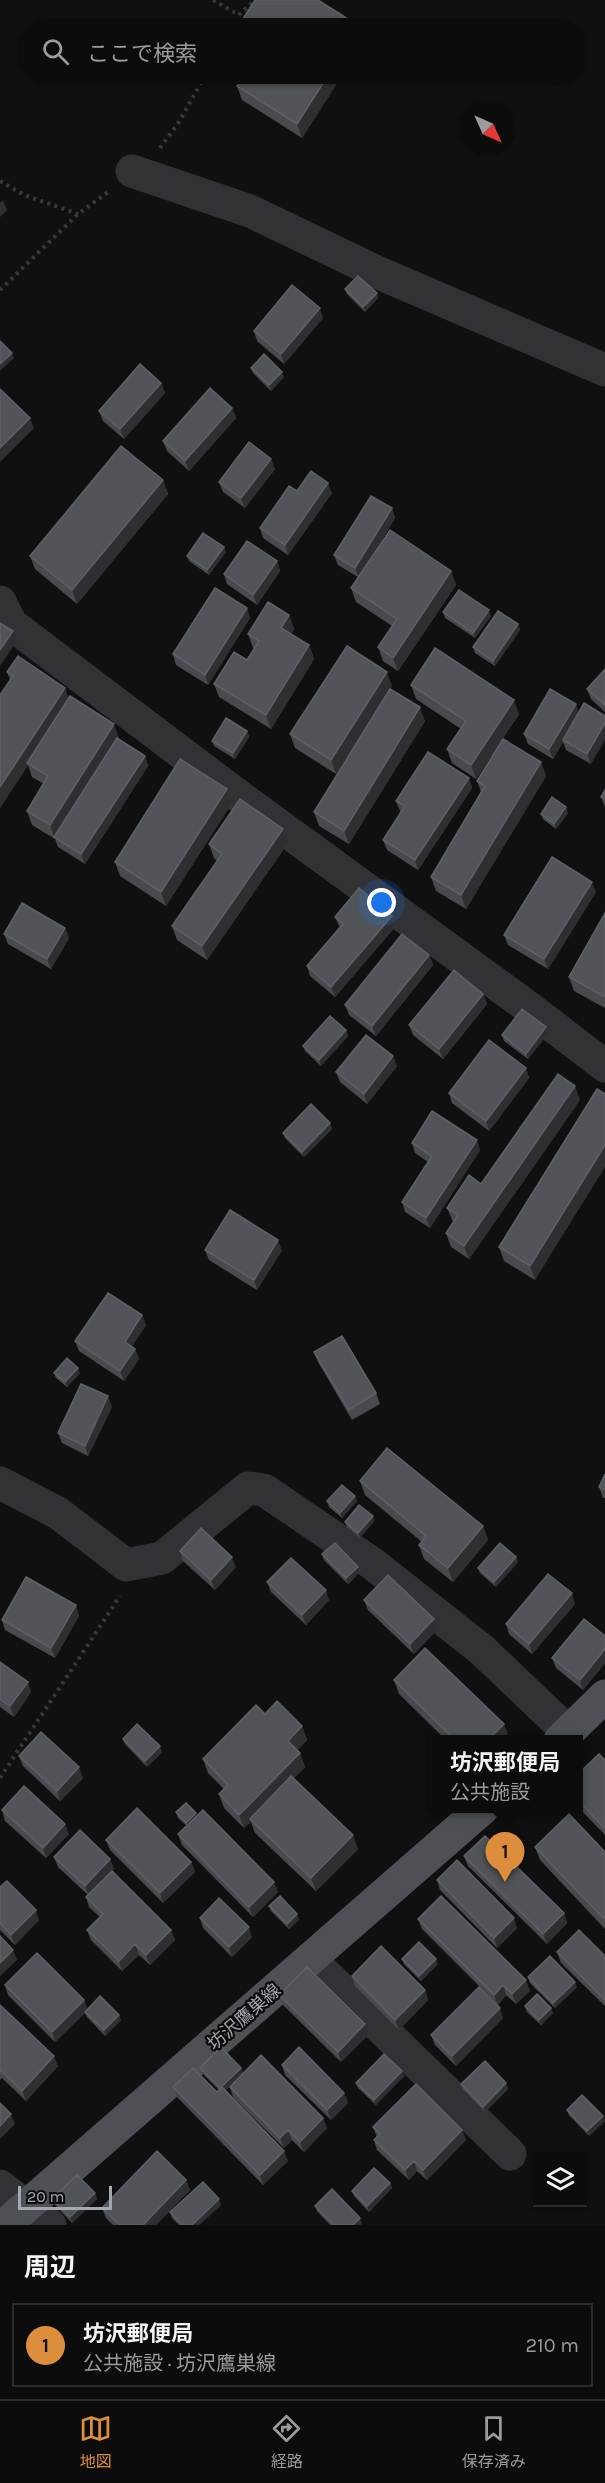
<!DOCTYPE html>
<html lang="ja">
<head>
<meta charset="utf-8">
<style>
  body { margin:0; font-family:Karla,"Noto Sans JP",sans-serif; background:#151516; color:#f1f3f6 }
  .controls { position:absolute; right:18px; bottom:18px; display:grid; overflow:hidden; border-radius:0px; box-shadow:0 2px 4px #0004 }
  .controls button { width:54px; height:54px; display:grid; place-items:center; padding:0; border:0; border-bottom:2px solid #2c2c2e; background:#0c0c0d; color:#f1f3f6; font:30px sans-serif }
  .compass { position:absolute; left:461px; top:102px; width:54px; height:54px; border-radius:50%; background:#0c0c0d; box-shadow:0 2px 4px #0004; rotate:135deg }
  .scale { position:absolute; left:18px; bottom:15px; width:94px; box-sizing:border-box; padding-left:6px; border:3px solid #a2a9b0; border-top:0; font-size:16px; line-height:21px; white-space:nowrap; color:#a2a9b0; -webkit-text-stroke:4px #0b0b0c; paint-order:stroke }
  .you { position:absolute; left:382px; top:903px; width:21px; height:21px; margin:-15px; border:4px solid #fff; border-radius:50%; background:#1a73e8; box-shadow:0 0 0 9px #1a73e833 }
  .badge { display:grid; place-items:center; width:39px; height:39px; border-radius:50%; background:#dd8e3c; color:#111; font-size:20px; font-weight:700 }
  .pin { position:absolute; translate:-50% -50px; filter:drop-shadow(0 2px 3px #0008) }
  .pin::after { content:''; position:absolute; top:32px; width:21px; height:18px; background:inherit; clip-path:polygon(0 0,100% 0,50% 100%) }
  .popup { position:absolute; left:427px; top:1735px; width:156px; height:78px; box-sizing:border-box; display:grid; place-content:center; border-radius:0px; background:#0c0c0d; filter:drop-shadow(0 2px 4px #0005); font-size:20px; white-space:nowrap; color:#9a9b9d }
  .popup b { font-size:22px; color:#f1f3f6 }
  .popup::after { content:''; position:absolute; left:50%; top:100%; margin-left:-12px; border:12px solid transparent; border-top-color:#0c0c0d }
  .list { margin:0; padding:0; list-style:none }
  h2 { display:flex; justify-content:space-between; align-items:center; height:78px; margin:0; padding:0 24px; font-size:26px }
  h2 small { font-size:20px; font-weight:400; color:#9a9b9d }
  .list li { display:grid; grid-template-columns:39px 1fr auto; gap:18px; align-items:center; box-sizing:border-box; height:84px; margin:0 12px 12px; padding:0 12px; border:2px solid #2c2c2e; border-radius:0px }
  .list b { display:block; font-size:22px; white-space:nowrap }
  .list p { margin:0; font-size:20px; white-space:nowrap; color:#9a9b9d }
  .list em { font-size:20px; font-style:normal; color:#9a9b9d }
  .icon { flex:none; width:33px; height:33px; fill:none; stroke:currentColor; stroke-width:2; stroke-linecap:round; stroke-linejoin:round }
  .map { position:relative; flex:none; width:605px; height:2225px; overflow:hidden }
  .search { position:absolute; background:#0c0c0d; box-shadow:0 2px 4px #0004; left:18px; right:18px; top:18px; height:66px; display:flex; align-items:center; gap:15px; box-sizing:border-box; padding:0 21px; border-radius:33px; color:#9a9b9d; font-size:22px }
  .sheet { height:174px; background:#0c0c0d }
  nav { display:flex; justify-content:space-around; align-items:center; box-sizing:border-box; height:84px; border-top:2px solid #2c2c2e; background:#0c0c0d; font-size:16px; color:#9a9b9d }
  nav a { display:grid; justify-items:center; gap:3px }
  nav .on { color:#dd8e3c }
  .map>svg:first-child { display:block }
</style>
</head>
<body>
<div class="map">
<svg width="605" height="2225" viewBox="0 0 605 2225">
  <rect width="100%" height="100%" fill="#101011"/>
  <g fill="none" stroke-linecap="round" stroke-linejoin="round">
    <path stroke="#37393c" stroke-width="4" stroke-dasharray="3 4.5" stroke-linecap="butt" d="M213 0 239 15
      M231 28 239 15 255 0
      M160 148 179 122 206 74
      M0 181 24 195 78 214
      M0 290 78 214 108 192
      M0 1778 120 1596"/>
    <path stroke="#313235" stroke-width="33" d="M132 171 250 211 379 273 605 370
      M0 602 11 624 244 800 524 1004 605 1066
      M0 1483 58 1513 126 1565 162 1558 248 1488 264 1490 373 1564 482 1650 568 1732
      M310 1959 510 2154
      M0 2186 50 2225"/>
    <path stroke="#4d5054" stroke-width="33" d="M560 1740 605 1696
      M5 2225 483 1808"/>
  </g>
  <path fill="#484a4d" d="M241 74H343L302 138 242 100 237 86 244 75Z
    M345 289 377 293 378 298 365 312 347 294Z
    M323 318 284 364 257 341 254 331Z
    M251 368 284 377 271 391 253 373Z
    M161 383 165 393 124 439 103 421 99 411Z
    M232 408 236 418 189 471 167 451 163 441Z
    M275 469 245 508 223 492 219 482Z
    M163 480 168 494 77 604 35 569 30 556Z
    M297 491 332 493 288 555 263 538 260 528Z
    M392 508 395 518 369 561 451 571 456 585 398 671 383 661 378 647 392 626 356 602 351 588 358 577 338 565 334 555Z
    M226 552 209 575 189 561 187 556Z
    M277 561 280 571 257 605 227 584 224 574Z
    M247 608 250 618 208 685 176 665 173 654Z
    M443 612 491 616 475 638 445 618Z
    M289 615 294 629 291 634 309 645 314 659 271 729 219 697 214 684 247 660 254 649 253 648 248 634Z
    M518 624 520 630 495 666 475 653 473 647Z
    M605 669V712L591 699 587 689Z
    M7 672 69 697 119 738 118 739 145 756 148 766 85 864 58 847 55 839 32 825 27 811 44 784 32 777 28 765 0 808 10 680Z
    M411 685 519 714 476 779 452 763 447 749 461 729 416 699Z
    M392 686 390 689 425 721 349 844 319 826 314 812 390 690 336 774 295 748 290 734Z
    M576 704 591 764 566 750 563 742 553 759 528 744 524 734Z
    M247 731 249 737 235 759 214 746 212 741Z
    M541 762 546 776 466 909 436 891 431 877 481 792 477 781Z
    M469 778 472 788 418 870 387 850 383 840 401 812 400 811 396 801Z
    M605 790V807L601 797Z
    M232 803 166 906 120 876 115 862Z
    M568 813 556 829 543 819 541 814Z
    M288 843 207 960 177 940 172 926 217 861 214 858 209 844Z
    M596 892 548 969 508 945 504 935Z
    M605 913V1008L574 991 569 977Z
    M392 916 395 927 335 997 310 976 307 966 340 928 335 917Z
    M65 928 69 938 51 969 8 944 4 934Z
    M429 955 433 965 376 1036 349 1015 345 1005Z
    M483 994 487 1004 443 1059 413 1035 409 1025Z
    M546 1027 548 1033 528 1059 504 1041 502 1035Z
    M346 1030 348 1036 321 1066 305 1051 303 1046Z
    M397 1066 367 1104 340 1082 336 1072Z
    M526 1068 529 1078 489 1131 452 1103 449 1093Z
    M605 1094 535 1280 504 1261 499 1247Z
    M580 1100 469 1259 451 1247 446 1233 453 1222 447 1208 481 1184Z
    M330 1123 332 1129 304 1157 285 1138 283 1133Z
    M412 1143 480 1150 430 1228 405 1212 402 1202 428 1162 415 1153Z
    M205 1250H282L257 1290 209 1260Z
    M142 1315 146 1325 132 1346 135 1349 139 1359 124 1381 79 1351 75 1341Z
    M314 1352 376 1393 380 1404 352 1420 318 1362Z
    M54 1373H80L67 1387 56 1378Z
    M112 1407 88 1456 62 1443 58 1433Z
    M605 1474V1498H603L599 1487Z
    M360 1481 483 1526 488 1540 453 1582 424 1559 419 1545 422 1542 365 1495Z
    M327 1501H357L342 1518 329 1507Z
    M373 1516 374 1521 360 1538 347 1527 345 1522Z
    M180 1551 236 1567 215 1590 183 1561Z
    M322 1554 358 1567 360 1572 348 1584 324 1560Z
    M516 1557 518 1562 496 1587 480 1573 478 1568Z
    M267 1582 329 1600 306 1625 271 1592Z
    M364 1600 438 1629 414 1654 368 1610Z
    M575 1604 532 1654 509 1634 506 1624Z
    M76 1605 79 1616 55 1658 5 1630 2 1620Z
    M605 1636V1663L583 1690 556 1668 552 1658Z
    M0 1662 31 1692 14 1717 0 1707Z
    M394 1680 509 1737 507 1740H446L399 1694Z
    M265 1714 302 1726 307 1740 297 1750 300 1753 305 1767 294 1778 358 1849 316 1891 255 1833 251 1822 244 1828 224 1808 219 1794 224 1789 208 1773 203 1759Z
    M123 1739 162 1752 147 1767 125 1744Z
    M19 1756 83 1778 60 1801 23 1766Z
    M605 1760V1835L579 1808V1773Z
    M2 1810 69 1834 46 1858 5 1821Z
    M176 1812 197 1816 278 1892 253 1917 182 1845 178 1834 187 1826 178 1818Z
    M106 1840 191 1862 195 1872 163 1903 110 1850Z
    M535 1847 605 1852V1929L540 1860Z
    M464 1856 564 1913 567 1923 547 1944 468 1866Z
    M54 1857 110 1859 114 1869 112 1871 171 1930 175 1940 150 1965 139 1955 122 1971 91 1940 87 1930 100 1917 89 1907 86 1897 88 1895 58 1867Z
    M437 1880 517 1928 497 1948 440 1890Z
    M0 1887 39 1920 15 1945 0 1930Z
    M269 1906 299 1920 289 1929 271 1911Z
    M200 1918 252 1937 232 1957 203 1928Z
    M418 1919 530 1991 516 2004 506 1995 498 2005 422 1929Z
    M557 1952 605 1956V2006L561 1963Z
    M402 1959 438 1964 421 1981 404 1964Z
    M352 1976 425 1990 428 2000 399 2030 355 1986Z
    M528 1977 577 1987 555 2008 530 1983Z
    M5 1985 84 2000 87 2009 121 2020 105 2036 87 2017 85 2013 55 2042 8 1995Z
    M279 1995 369 2034 341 2062 283 2005Z
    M0 2005 58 2066 26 2101 2 2078 0 2080Z
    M525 2006 553 2013 541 2025 527 2012Z
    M503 2018 456 2066 435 2045 431 2035Z
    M282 2065 344 2093 348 2103 331 2120 285 2075Z
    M200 2068H241L243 2073 225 2091 288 2161 263 2185 177 2097 173 2087 217 2092 219 2090 202 2073Z
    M402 2071 404 2076 376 2105 358 2088 356 2083Z
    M506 2083 508 2089 485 2112 463 2089 461 2084Z
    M230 2087 323 2118 327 2128 304 2152 292 2140 284 2148 233 2097Z
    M567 2110 605 2121 589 2136 569 2115Z
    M373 2127 462 2130 466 2140 427 2180 417 2171 409 2180 377 2150 374 2140 377 2137Z
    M186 2180 190 2190 156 2225H113L106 2218 102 2208Z
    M390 2183 392 2188 369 2212 354 2196 352 2191Z
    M95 2193 97 2199 72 2223 54 2204 52 2199Z
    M221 2205 199 2225H179L172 2218 170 2212Z
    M315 2206 362 2223 360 2225H330L317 2211Z"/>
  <path fill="#2d2f31" d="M329 74H343L302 138 297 124Z
    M3 200 7 210 0 217V203Z
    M377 293 378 298 365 312 363 307Z
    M320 308 323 318 284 364 281 354Z
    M12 353 14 358 0 371V364Z
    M282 372 284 377 271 391 269 385Z
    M161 383 165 393 124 439 120 429Z
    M232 408 236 418 189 471 185 461Z
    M30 418 34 428 0 462V448Z
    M271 459 275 469 245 508 241 498Z
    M163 480 168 494 77 604 72 590Z
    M328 483 332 493 288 555 285 545Z
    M392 508 395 518 359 578 355 568Z
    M224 547 226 552 209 575 207 570Z
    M277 561 280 571 257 605 253 595Z
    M451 571 456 585 398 671 393 658Z
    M247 608 250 618 208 685 205 675Z
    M489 610 491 616 475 638 473 633Z
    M289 615 294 629 286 642 281 628Z
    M518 624 520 630 495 666 493 661Z
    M13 631 17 641 0 666V650Z
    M309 645 314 659 271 729 266 715Z
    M387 672 392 686 336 774 331 760Z
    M65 688 70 702 27 763 28 765 0 808V787Z
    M514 700 519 714 476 779 471 765Z
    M576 704 579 714 553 759 549 749Z
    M420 707 425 721 349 844 344 831Z
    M605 723V740L591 764 587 754Z
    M114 724 119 738 56 838 54 837 55 839 50 825Z
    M247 731 249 737 235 759 233 753Z
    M145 756 148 766 85 864 81 854Z
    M541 762 546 776 466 909 461 895Z
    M469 778 472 788 418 870 415 860Z
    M227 789 232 803 166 906 161 892Z
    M566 807 568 813 556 829 554 824Z
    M283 829 288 843 207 960 202 946Z
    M592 882 596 892 548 969 544 959Z
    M392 916 395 927 335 997 331 987Z
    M65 928 69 938 51 969 47 959Z
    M429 955 433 965 376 1036 372 1026Z
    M483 994 487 1004 443 1059 439 1049Z
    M546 1027 548 1033 528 1059 526 1054Z
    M346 1030 348 1036 321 1066 319 1060Z
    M393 1056 397 1066 367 1104 364 1094Z
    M526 1068 529 1078 489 1131 486 1121Z
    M575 1086 580 1100 469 1259 464 1246Z
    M330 1123 332 1129 304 1157 302 1152Z
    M477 1140 480 1150 430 1228 426 1218Z
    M605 1145V1167L535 1280 530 1266Z
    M278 1240 282 1250 257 1290 254 1280Z
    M142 1315 146 1325 128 1352 125 1342Z
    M135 1349 139 1359 124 1381 120 1371Z
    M78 1368 80 1373 67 1387 65 1382Z
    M108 1396 112 1407 88 1456 85 1446Z
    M355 1496 357 1501 342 1518 340 1513Z
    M373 1516 374 1521 360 1538 358 1533Z
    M483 1526 488 1540 453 1582 448 1568Z
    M232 1557 236 1567 215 1590 211 1580Z
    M516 1557 518 1562 496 1587 494 1582Z
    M358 1567 360 1572 348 1584 346 1578Z
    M326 1590 329 1600 306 1625 302 1615Z
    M572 1593 575 1604 532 1654 529 1644Z
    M76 1605 79 1616 55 1658 51 1648Z
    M434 1619 438 1629 414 1654 410 1644Z
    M605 1649V1663L583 1690 580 1680Z
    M28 1682 31 1692 14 1717 10 1706Z
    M504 1724 509 1737 507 1740H488Z
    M302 1726 307 1740 293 1754 288 1741Z
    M160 1746 162 1752 147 1767 145 1761Z
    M300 1753 305 1767 252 1821 250 1819 251 1822 244 1828 239 1815Z
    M79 1767 83 1778 60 1801 57 1791Z
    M196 1813 198 1818 188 1828 186 1823Z
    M65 1824 69 1834 46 1858 43 1848Z
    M353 1835 358 1849 316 1891 311 1878Z
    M110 1859 114 1869 89 1896 85 1886Z
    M191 1862 195 1872 163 1903 160 1893Z
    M274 1882 278 1892 253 1917 249 1907Z
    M36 1910 39 1920 15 1945 11 1935Z
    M564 1913 567 1923 547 1944 543 1934Z
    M297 1914 299 1920 289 1929 287 1924Z
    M514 1918 517 1928 497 1948 494 1938Z
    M249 1927 252 1937 232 1957 229 1947Z
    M171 1930 175 1940 150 1965 146 1955Z
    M135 1944 139 1955 122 1971 119 1961Z
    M13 1950 17 1960 0 1976V1963Z
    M436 1959 438 1964 421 1981 419 1976Z
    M526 1980 530 1991 516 2004 512 1994Z
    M575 1982 577 1987 555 2008 553 2003Z
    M503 1985 506 1995 498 2005 494 1995Z
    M425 1990 428 2000 399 2030 395 2020Z
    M84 2000 88 2010 55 2042 52 2032Z
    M500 2008 503 2018 456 2066 452 2056Z
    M551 2008 553 2013 541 2025 539 2020Z
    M119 2015 121 2020 105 2036 104 2030Z
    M365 2024 369 2034 341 2062 338 2052Z
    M54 2056 58 2066 26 2101 22 2091Z
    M241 2068 243 2073 222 2094 220 2088Z
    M402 2071 404 2076 376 2105 374 2100Z
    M506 2083 508 2089 485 2112 483 2107Z
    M344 2093 348 2103 331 2120 327 2110Z
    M11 2114 15 2124 0 2139V2126Z
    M603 2116 605 2121 589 2136 587 2131Z
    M323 2118 327 2128 304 2152 300 2142Z
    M288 2130 292 2140 284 2148 280 2138Z
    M462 2130 466 2140 427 2180 423 2170Z
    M284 2151 288 2161 263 2185 260 2175Z
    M414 2161 417 2171 409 2180 405 2170Z
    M186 2180 190 2190 156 2225H143Z
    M390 2183 392 2188 369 2212 367 2206Z
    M95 2193 97 2199 72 2223 70 2217Z
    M219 2199 221 2205 199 2225H192Z
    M360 2218 362 2223 360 2225H353Z"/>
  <path fill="#515458" stroke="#5e6266" stroke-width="1.5" d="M255 0H318L359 26 357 28H237Z
    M245 74H329L297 124 237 86Z
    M358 276 377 293 363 307 345 289Z
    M292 285 320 308 281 354 254 331Z
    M0 341 12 353 0 364Z
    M264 354 282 372 269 385 251 368Z
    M140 364 161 383 120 429 99 411Z
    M210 388 232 408 185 461 163 441Z
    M0 389 30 418 0 448Z
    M249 442 271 459 241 498 219 482Z
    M121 446 163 480 72 590 30 556Z
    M311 471 328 483 285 545 260 528 289 486 297 491Z
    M371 496 392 508 355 568 334 555Z
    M390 530 451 571 393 658 378 647 397 619 351 588Z
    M203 533 224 547 207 570 187 556Z
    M247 541 277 561 253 595 224 574Z
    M215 588 247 608 205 675 173 654Z
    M459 590 489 610 473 633 443 612Z
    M268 602 289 615 281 628 309 645 266 715 214 684 234 652 247 660 259 641 248 634Z
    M498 611 518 624 493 661 473 647Z
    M0 623 13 631 0 650Z
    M347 646 387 672 331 760 290 734Z
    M435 648 514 700 471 765 447 749 466 721 411 685Z
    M18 656 65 688 0 787V695L13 676 7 672Z
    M605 669V705L587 689Z
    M390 689 420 707 344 831 314 812Z
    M550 689 576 704 549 749 524 734Z
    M70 696 114 724 50 825 27 811 48 776 27 763Z
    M584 703 605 716V723L587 754 563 740Z
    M226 718 247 731 233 753 212 741Z
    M117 738 145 756 81 854 54 837Z
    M503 739 541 762 461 895 431 877 485 786 477 781Z
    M428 752 469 778 415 860 383 840 405 806 396 801Z
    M180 759 227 789 161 892 115 862Z
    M605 790V799L601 797Z
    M552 797 566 807 554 824 541 814Z
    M240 799 283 829 202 946 172 926 222 854 209 844Z
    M552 857 592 882 544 959 504 935Z
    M359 888 392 916 331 987 307 966 343 924 335 917Z
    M22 903 65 928 47 959 4 934Z
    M605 913V997L569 977Z
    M402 934 429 955 372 1026 345 1005Z
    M454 970 483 994 439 1049 409 1025Z
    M522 1009 546 1027 526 1054 502 1035Z
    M330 1016 346 1030 319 1060 303 1046Z
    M366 1035 393 1056 364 1094 336 1072Z
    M489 1040 526 1068 486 1121 449 1093Z
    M558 1074 575 1086 464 1246 446 1233 458 1215 447 1208 469 1175 481 1184Z
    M597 1089 605 1094V1145L530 1266 499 1247Z
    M311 1104 330 1123 302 1152 283 1133Z
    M432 1111 477 1140 426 1218 402 1202 432 1156 412 1143Z
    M230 1210 278 1240 254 1280 205 1250Z
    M108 1293 142 1315 125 1342 135 1349 120 1371 75 1341Z
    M342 1336 376 1393 349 1410 314 1352Z
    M67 1358 78 1368 65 1382 54 1373Z
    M81 1384 108 1396 85 1446 58 1433Z
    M387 1448 483 1526 448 1568 419 1545 426 1536 360 1481Z
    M605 1474V1490L599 1487Z
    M342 1485 355 1496 340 1513 327 1501Z
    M359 1505 373 1516 358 1533 345 1522Z
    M201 1528 232 1557 211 1580 180 1551Z
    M335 1543 358 1567 346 1578 322 1554Z
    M500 1543 516 1557 494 1582 478 1568Z
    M291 1558 326 1590 302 1615 267 1582Z
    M548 1574 572 1593 529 1644 506 1624Z
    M388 1575 434 1619 410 1644 364 1600Z
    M26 1577 76 1605 51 1648 2 1620Z
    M584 1619 605 1636V1649L580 1680 552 1658Z
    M425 1648 504 1724 488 1740H455L394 1680Z
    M0 1662 28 1682 10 1706 0 1699Z
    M277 1701 302 1726 288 1741 300 1753 239 1815 219 1794 228 1785 203 1759 256 1705 265 1714Z
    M137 1724 160 1746 145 1761 123 1739Z
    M41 1732 79 1767 57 1791 19 1756Z
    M599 1754 605 1760V1829L579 1801V1773Z
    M291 1776 353 1835 311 1878 250 1819Z
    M24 1786 65 1824 43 1848 2 1810Z
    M186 1803 196 1813 186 1823 176 1812Z
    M137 1808 191 1862 160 1893 106 1840Z
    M203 1810 274 1882 249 1907 178 1834Z
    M569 1814 605 1852V1916L603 1918 535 1847Z
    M80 1830 110 1859 85 1886 54 1857Z
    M485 1836 564 1913 543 1934 464 1856Z
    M457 1860 514 1918 494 1938 437 1880Z
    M112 1871 171 1930 146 1955 135 1944 119 1961 87 1930 103 1914 86 1897Z
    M7 1881 36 1910 11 1935 0 1923V1887Z
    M280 1896 297 1914 287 1924 269 1906Z
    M441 1896 526 1980 512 1994 503 1985 494 1995 418 1919Z
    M219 1898 249 1927 229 1947 200 1918Z
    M579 1930 605 1956V2000L557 1952Z
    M0 1936 13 1950 0 1963Z
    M419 1942 436 1959 419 1976 402 1959Z
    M381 1946 425 1990 395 2020 352 1976Z
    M37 1953 84 2000 52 2032 5 1985Z
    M550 1956 575 1982 553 2003 528 1977Z
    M307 1967 365 2024 338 2052 279 1995Z
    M479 1987 500 2008 452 2056 431 2035Z
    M537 1994 551 2008 539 2020 525 2006Z
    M100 1996 119 2015 104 2030 85 2012Z
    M0 2005 54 2056 22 2091 0 2070Z
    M221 2047 241 2068 220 2088 200 2068Z
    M299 2047 344 2093 327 2110 282 2065Z
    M384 2054 402 2071 374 2100 356 2083Z
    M261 2055 323 2118 300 2142 288 2130 280 2138 230 2087Z
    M485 2061 506 2083 483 2107 461 2084Z
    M193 2068 217 2092 222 2087 284 2151 260 2175 173 2087Z
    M416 2084 462 2130 423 2170 414 2161 405 2170 374 2140 380 2134 373 2127Z
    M582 2095 603 2116 587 2131 567 2110Z
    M0 2103 11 2114 0 2126Z
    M157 2151 186 2180 143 2225H120L102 2208Z
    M374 2168 390 2183 367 2206 352 2191Z
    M77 2175 95 2193 70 2217 52 2199Z
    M203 2182 219 2199 192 2225H182L170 2212Z
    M332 2189 360 2218 353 2225H334L315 2206Z"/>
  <g text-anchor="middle" stroke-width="4.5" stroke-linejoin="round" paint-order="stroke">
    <g font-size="18" fill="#a2a9b0" stroke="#0b0b0c">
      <text transform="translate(244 2017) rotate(-41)" y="6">坊沢鷹巣線</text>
    </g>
  </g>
</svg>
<div class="controls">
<button><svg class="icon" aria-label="layers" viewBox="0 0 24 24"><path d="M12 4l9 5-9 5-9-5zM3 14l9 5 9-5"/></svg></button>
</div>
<svg class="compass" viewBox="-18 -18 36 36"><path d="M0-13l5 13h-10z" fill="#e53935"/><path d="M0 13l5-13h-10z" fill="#9a9b9d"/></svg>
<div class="scale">20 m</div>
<div class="you"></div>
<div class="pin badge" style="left:505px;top:1882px">1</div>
<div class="popup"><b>坊沢郵便局</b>公共施設</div>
<div class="search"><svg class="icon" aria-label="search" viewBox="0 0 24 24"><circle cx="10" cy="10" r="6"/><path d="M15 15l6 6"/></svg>ここで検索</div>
</div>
<section class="sheet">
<h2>周辺<small></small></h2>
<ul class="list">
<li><span class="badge">1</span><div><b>坊沢郵便局</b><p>公共施設 · 坊沢鷹巣線</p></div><em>210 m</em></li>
</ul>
</section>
<nav>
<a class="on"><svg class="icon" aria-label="map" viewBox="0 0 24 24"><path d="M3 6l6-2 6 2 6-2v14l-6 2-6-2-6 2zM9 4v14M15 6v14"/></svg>地図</a>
<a><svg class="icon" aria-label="directions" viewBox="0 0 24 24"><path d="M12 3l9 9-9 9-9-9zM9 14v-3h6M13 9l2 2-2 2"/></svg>経路</a>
<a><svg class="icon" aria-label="saved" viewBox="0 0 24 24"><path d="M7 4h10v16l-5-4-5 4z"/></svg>保存済み</a>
</nav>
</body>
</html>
